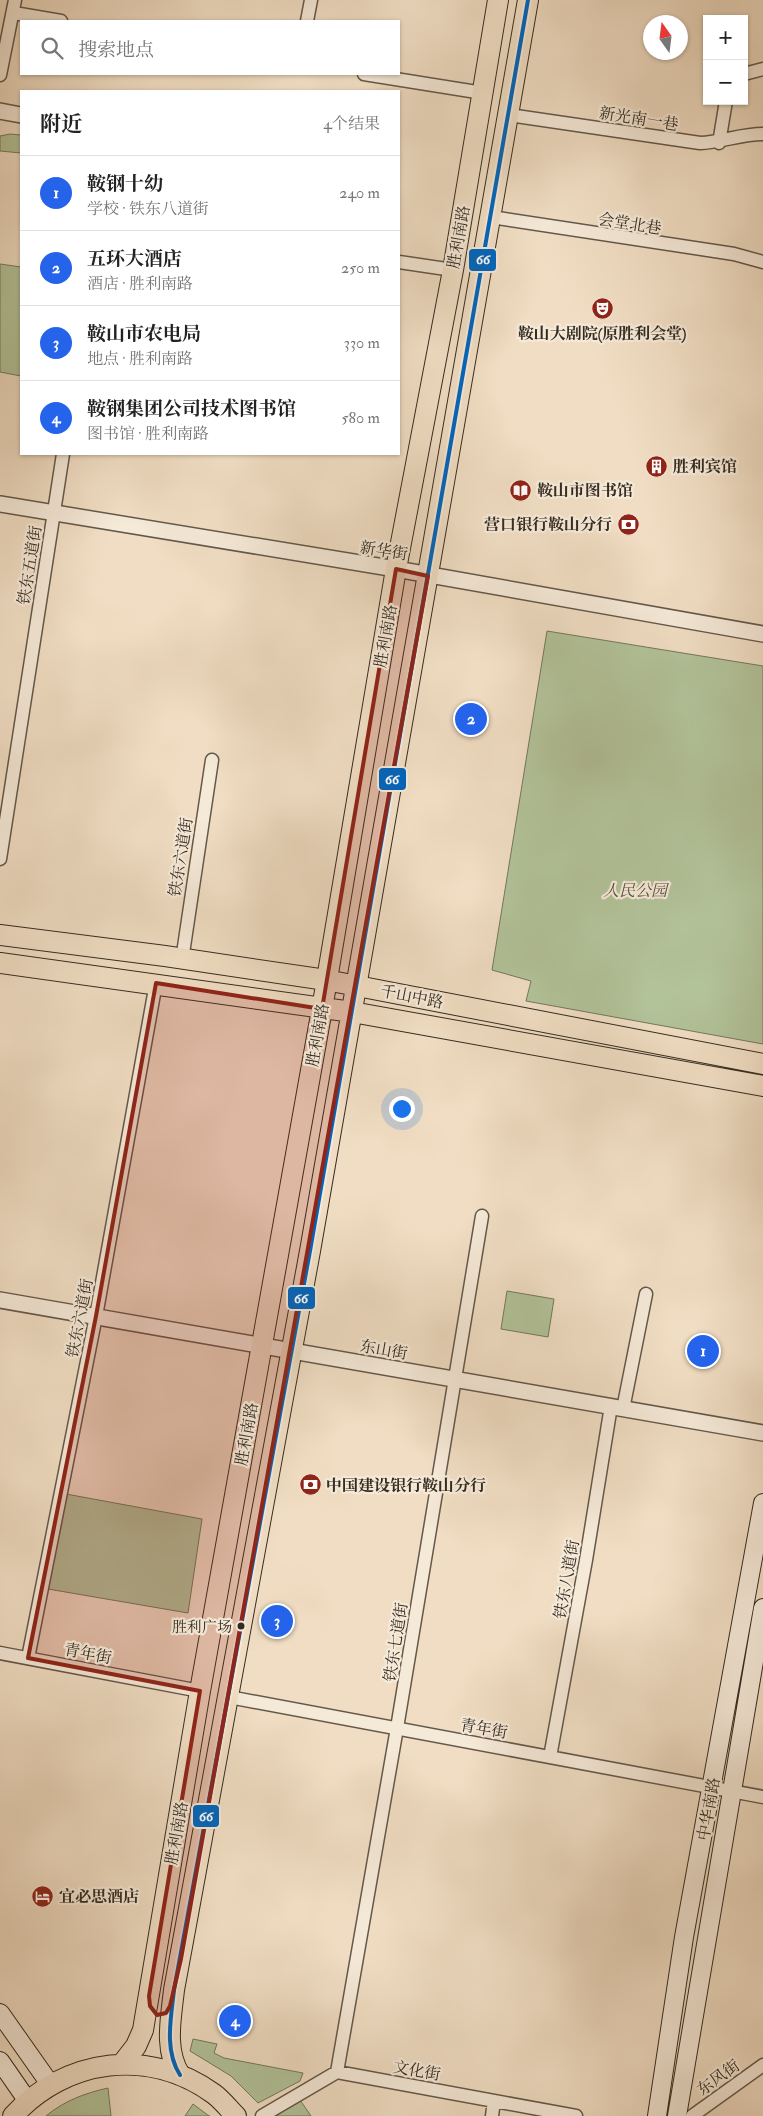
<!DOCTYPE html>
<html lang="zh">
<head>
<meta charset="utf-8">
<style>
  body { margin:0; font-family:"IM FELL Double Pica","Noto Serif SC",serif; background:#f2f2f2; color:#222 }
  .controls { position:absolute; right:15px; top:15px; display:grid; overflow:hidden; border-radius:0px; box-shadow:0 1px 4px #0004 }
  .controls button { width:45px; height:45px; display:grid; place-items:center; padding:0; border:0; border-bottom:1px solid #e0e0e0; background:#fff; color:#222; font:25px sans-serif }
  .compass { position:absolute; left:643px; top:15px; width:45px; height:45px; border-radius:50%; background:#fff; box-shadow:0 1px 4px #0004; rotate:346deg }
  .you { position:absolute; left:401px; top:1108px; width:18px; height:18px; margin:-12px; border:4px solid #fff; border-radius:50%; background:#1a73e8; box-shadow:0 0 0 8px #1a73e833 }
  .badge { display:grid; place-items:center; width:32px; height:32px; border-radius:50%; background:#2563eb; color:#fff; font-size:16px; font-weight:700 }
  .pin { position:absolute; translate:-50% -50%; border:2px solid #fff; box-shadow:0 1px 5px #0006 }
  .list { margin:0; padding:0; list-style:none }
  h2 { display:flex; justify-content:space-between; align-items:center; height:65px; margin:0; padding:0 20px; font-size:21px }
  h2 small { font-size:16px; font-weight:400; color:#767676 }
  .list li { display:grid; grid-template-columns:32px 1fr auto; gap:15px; align-items:center; box-sizing:border-box; height:75px; padding:0 20px; border-top:1px solid #e0e0e0 }
  .list b { display:block; font-size:19px; white-space:nowrap }
  .list p { margin:0; font-size:16px; white-space:nowrap; color:#767676 }
  .list em { font-size:16px; font-style:normal; color:#767676 }
  .icon { flex:none; width:28px; height:28px; fill:none; stroke:currentColor; stroke-width:2; stroke-linecap:round; stroke-linejoin:round }
  .map { position:relative; flex:none; width:763px; height:2116px; overflow:hidden }
  .search { position:absolute; background:#fff; box-shadow:0 1px 4px #0004; left:20px; top:20px; width:380px; height:55px; display:flex; align-items:center; gap:12px; box-sizing:border-box; padding:0 18px; border-radius:0px; color:#767676; font-size:19px }
  .panel { position:absolute; background:#fff; box-shadow:0 1px 4px #0004; left:20px; top:90px; width:380px; height:365px; border-radius:0px }
  .map>svg:first-child { display:block }
</style>
</head>
<body>
<div class="map">
<svg width="763" height="2116" viewBox="0 0 763 2116">
  <rect width="100%" height="100%" fill="#f0ddc3"/>
  <filter id="stains"><feTurbulence type="fractalNoise" baseFrequency=".004" numOctaves="4"/><feColorMatrix values="0 0 0 0 .2 0 0 0 0 .09 0 0 0 0 .02 0 0 0 .5 -.17"/></filter>
  <radialGradient id="worn" r=".72"><stop offset=".6" stop-color="#630" stop-opacity="0"/><stop offset="1" stop-color="#630" stop-opacity=".3"/></radialGradient>
  <path fill="#b2c299" stroke="#74775d" d="M10 134 21 135V153L0 151V136Z
    M0 264 21 267V376L0 372Z
    M547 631 763 666V1044L526 1001 531 981 492 970Z
    M507 1291 554 1299 548 1337 501 1329Z
    M66 1494 202 1519 188 1613 48 1589Z
    M193 2039 217 2044 214 2053 224 2058 303 2073 300 2081 258 2103 231 2076 190 2051Z
    M108 2088 111 2116H46C64 2101 85 2093 108 2088Z
    M300 2100 311 2116H276L277 2113Z
    M193 2104 209 2116H210H185Z"/>
  <g fill="none" stroke-linecap="round" stroke-linejoin="round">
    <defs>
      <path id="minor" d="M14 13 61 21
        M307 21 311 0
        M364 74 483 93
        M744 74 763 69
        M0 75 15 0
        M509 115 700 143C722 142 741 134 763 134
        M719 143 726 101
        M491 217 734 254 763 262
        M399 262 453 270
        M0 859 63 454
        M182 960 212 760
        M623 1409 646 1294
        M0 1653 200 1691
        M28 1658 96 1316 156 983
        M229 1697 763 1797
        M550 1757 586 1560 611 1406
        M337 2072 397 1728 482 1216
        M262 2116 337 2072 576 2116
        M492 2116 494 2101
        M692 2116 763 2065"/>
      <path id="tertiary" d="M0 111 21 115
        M0 504 396 569 763 634
        M0 1300 763 1433"/>
      <path id="secondary" d="M0 2013 50 2084
        M0 2061 27 2100
        M657 2116 684 1937 763 1503
        M677 2116 763 1608"/>
      <path id="primary" d="M0 935 165 956 326 980 763 1064
        M0 963 352 1012 763 1086
        M122 2064 136 2046 143 2030 200 1691 322 1009 396 569 453 270 498 0
        M180 2075C164 2050 171 2018 174 1990L310 1251 528 0
        M13 2116C66 2058 149 2047 214 2094 222 2100 229 2109 236 2116"/>
    </defs>
    <use href="#minor" stroke="#64584a" stroke-width="15"/>
    <use href="#tertiary" stroke="#64584a" stroke-width="18"/>
    <use href="#secondary" stroke="#352c21" stroke-width="20"/>
    <use href="#primary" stroke="#352c21" stroke-width="22"/>
    <use href="#minor" stroke="#f5e9d8" stroke-width="12"/>
    <use href="#tertiary" stroke="#f5e9d8" stroke-width="15"/>
    <use href="#secondary" stroke="#f5e9d8" stroke-width="18"/>
    <use href="#primary" stroke="#f0ddc3" stroke-width="20"/>
    <defs>
      <path id="bus-1" d="M180 2075C164 2050 171 2018 174 1990L310 1251 528 0"/>
    </defs>
    <use href="#bus-1" stroke="#f5e9d8" stroke-width="8"/>
    <use href="#bus-1" stroke="#0065bd" stroke-width="4"/>
  </g>
  <path fill="#8f2418" fill-opacity="0.2" stroke="#8f2418" stroke-width="4" stroke-linejoin="round" d="M396 569 428 576 181 1959 170 2006 166 2013 157 2015 150 2006 149 1996 200 1691 28 1658 96 1316 156 983 322 1009Z"/>
  <defs>
    <symbol id="theatre-disc" viewBox="-11 -11 22 22"><circle r="9.5" fill="#8f2418" stroke="#f5e9d8"/><path d="M-5-5.5Q0-4 5-5.5V0Q5 5 0 6Q-5 5-5 0ZM-3.3-2.5H-1v1.5H-3.3ZM1-2.5H3.3v1.5H1ZM-2.8 1Q0 5.5 2.8 1Z" fill="#fff"/></symbol>
    <symbol id="building-disc" viewBox="-11 -11 22 22"><circle r="9.5" fill="#8f2418" stroke="#f5e9d8"/><path d="M-4-6H4V6H1V3H-1V6H-4ZM-2.5-4.3h1.7v1.8h-1.7ZM.8-4.3h1.7v1.8H.8ZM-2.5-1h1.7V.8h-1.7ZM.8-1h1.7V.8H.8Z" fill="#fff"/></symbol>
    <symbol id="library-disc" viewBox="-11 -11 22 22"><circle r="9.5" fill="#8f2418" stroke="#f5e9d8"/><path d="M-6-4Q-3-5.5-.7-3.5V5Q-3 3-6 4ZM6-4Q3-5.5 .7-3.5V5Q3 3 6 4Z" fill="#fff"/></symbol>
    <symbol id="bank-disc" viewBox="-11 -11 22 22"><circle r="9.5" fill="#8f2418" stroke="#f5e9d8"/><path d="M-6-4H6V4H-6ZM0-2.3a2.3 2.3 0 1 0 0 4.6a2.3 2.3 0 1 0 0-4.6Z" fill="#fff"/></symbol>
    <symbol id="hotel-disc" viewBox="-11 -11 22 22"><circle r="9.5" fill="#8f2418" stroke="#f5e9d8"/><path d="M-6-4.5h1.5V1H6V5H4.5V3h-9V5H-6ZM-4 0a1.8 1.8 0 1 1 3.6 0ZM.5 0V-2.5h3Q6-2.5 6 0Z" fill="#fff"/></symbol>
  </defs>
  <g fill-rule="evenodd">
    <use href="#theatre-disc" x="590" y="296" width="25" height="25"/>
    <use href="#building-disc" x="644" y="454" width="25" height="25"/>
    <use href="#library-disc" x="508" y="478" width="25" height="25"/>
    <use href="#bank-disc" x="616" y="512" width="25" height="25"/>
    <use href="#bank-disc" x="298" y="1472" width="25" height="25"/>
    <use href="#hotel-disc" x="30" y="1884" width="25" height="25"/>
  </g>
  <circle fill="#352c21" stroke="#f5e9d8" stroke-width="2" cx="241" cy="1626" r="4.5"/>
  <g text-anchor="middle" stroke-width="4.5" stroke-linejoin="round" paint-order="stroke">
    <g font-size="15" fill="#352c21" stroke="#f5e9d8" text-anchor="end">
      <text x="232" y="1632">胜利广场</text>
    </g>
    <g font-size="16" fill="#352c21" stroke="#f5e9d8">
      <text transform="translate(639 118) rotate(9)" y="6">新光南一巷</text>
      <text transform="translate(630 223) rotate(9)" y="6">会堂北巷</text>
      <text transform="translate(458 237) rotate(-80)" y="6">胜利南路</text>
      <text transform="translate(384 550) rotate(9)" y="6">新华街</text>
      <text transform="translate(29 565) rotate(-81)" y="6">铁东五道街</text>
      <text transform="translate(385 636) rotate(-80)" y="6">胜利南路</text>
      <text transform="translate(180 857) rotate(-81)" y="6">铁东六道街</text>
      <text transform="translate(412 996) rotate(11)" y="6">千山中路</text>
      <text transform="translate(317 1035) rotate(-80)" y="6">胜利南路</text>
      <text transform="translate(79 1318) rotate(-79)" y="6">铁东六道街</text>
      <text transform="translate(384 1349) rotate(10)" y="6">东山街</text>
      <text transform="translate(246 1434) rotate(-80)" y="6">胜利南路</text>
      <text transform="translate(566 1579) rotate(-80)" y="6">铁东八道街</text>
      <text transform="translate(395 1642) rotate(-81)" y="6">铁东七道街</text>
      <text transform="translate(88 1653) rotate(11)" y="6">青年街</text>
      <text transform="translate(484 1728) rotate(10)" y="6">青年街</text>
      <text transform="translate(708 1809) rotate(-80)" y="6">中华南路</text>
      <text transform="translate(176 1833) rotate(-80)" y="6">胜利南路</text>
      <text transform="translate(417 2070) rotate(10)" y="6">文化街</text>
      <text transform="translate(718 2077) rotate(-36)" y="6">东风街</text>
    </g>
    <g font-size="16" font-weight="bold" fill="#352c21" stroke="#f5e9d8" text-anchor="start">
      <text x="602" y="339" text-anchor="middle">鞍山大剧院(原胜利会堂)</text>
      <text x="673" y="472">胜利宾馆</text>
      <text x="537" y="496">鞍山市图书馆</text>
      <text x="612" y="530" text-anchor="end">营口银行鞍山分行</text>
      <text x="326" y="1491">中国建设银行鞍山分行</text>
      <text x="59" y="1902">宜必思酒店</text>
    </g>
    <g font-size="16" font-style="italic" fill="#54523f" stroke="#f5e9d8">
      <text x="635" y="896">人民公园</text>
    </g>
  </g>
  <g stroke="#f5e9d8" stroke-width="2">
    <rect x="468" y="248" width="29" height="24" rx="5" fill="#0065bd"/>
    <rect x="378" y="767" width="29" height="24" rx="5" fill="#0065bd"/>
    <rect x="287" y="1286" width="29" height="24" rx="5" fill="#0065bd"/>
    <rect x="192" y="1804" width="28" height="24" rx="5" fill="#0065bd"/>
  </g>
  <g font-size="14" text-anchor="middle" font-weight="bold" fill="#fff">
    <text x="483" y="264">66</text>
    <text x="392" y="784">66</text>
    <text x="301" y="1303">66</text>
    <text x="206" y="1821">66</text>
  </g>
  <rect width="100%" height="100%" filter="url(#stains)"/>
  <rect width="100%" height="100%" fill="url(#worn)"/>
</svg>
<div class="controls">
<button>+</button>
<button>−</button>
</div>
<svg class="compass" viewBox="-18 -18 36 36"><path d="M0-13l5 13h-10z" fill="#e53935"/><path d="M0 13l5-13h-10z" fill="#767676"/></svg>
<div class="you"></div>
<div class="pin badge" style="left:703px;top:1351px">1</div>
<div class="pin badge" style="left:471px;top:719px">2</div>
<div class="pin badge" style="left:277px;top:1621px">3</div>
<div class="pin badge" style="left:235px;top:2021px">4</div>
<div class="search"><svg class="icon" aria-label="search" viewBox="0 0 24 24"><circle cx="10" cy="10" r="6"/><path d="M15 15l6 6"/></svg>搜索地点</div>
<section class="panel">
<h2>附近<small>4个结果</small></h2>
<ul class="list">
<li><span class="badge">1</span><div><b>鞍钢十幼</b><p>学校 · 铁东八道街</p></div><em>240 m</em></li>
<li><span class="badge">2</span><div><b>五环大酒店</b><p>酒店 · 胜利南路</p></div><em>250 m</em></li>
<li><span class="badge">3</span><div><b>鞍山市农电局</b><p>地点 · 胜利南路</p></div><em>330 m</em></li>
<li><span class="badge">4</span><div><b>鞍钢集团公司技术图书馆</b><p>图书馆 · 胜利南路</p></div><em>580 m</em></li>
</ul>
</section>
</div>
</body>
</html>
